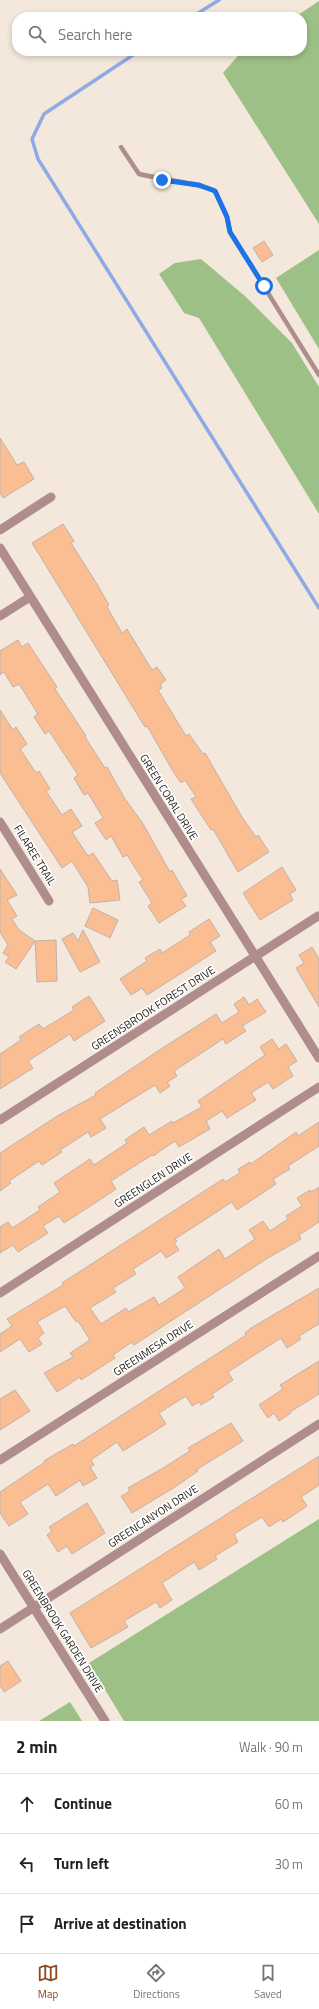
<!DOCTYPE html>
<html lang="en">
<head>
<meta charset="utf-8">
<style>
  body { margin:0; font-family:"Titillium Web",sans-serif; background:#f6f6f6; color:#222 }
  .stop { position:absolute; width:12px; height:12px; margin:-9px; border:3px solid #1a73e8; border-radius:50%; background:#fff }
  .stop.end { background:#1a73e8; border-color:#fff; box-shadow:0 1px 4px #0008 }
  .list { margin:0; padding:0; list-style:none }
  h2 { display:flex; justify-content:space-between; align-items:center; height:52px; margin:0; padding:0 16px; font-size:17px }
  h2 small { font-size:13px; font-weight:400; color:#767676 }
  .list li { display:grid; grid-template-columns:26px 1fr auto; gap:12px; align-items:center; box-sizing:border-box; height:60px; padding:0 16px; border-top:1px solid #e0e0e0 }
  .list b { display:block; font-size:15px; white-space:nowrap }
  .list em { font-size:13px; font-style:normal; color:#767676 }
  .icon { flex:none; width:22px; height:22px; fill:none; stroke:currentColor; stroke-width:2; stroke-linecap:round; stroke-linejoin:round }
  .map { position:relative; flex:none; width:319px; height:1721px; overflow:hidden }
  .search { position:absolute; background:#fff; box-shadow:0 2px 6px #0003; left:12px; right:12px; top:12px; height:44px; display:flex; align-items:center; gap:10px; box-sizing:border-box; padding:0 14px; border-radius:16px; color:#767676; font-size:15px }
  .sheet { height:232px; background:#fff }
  nav { display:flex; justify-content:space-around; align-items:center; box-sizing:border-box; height:56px; border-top:1px solid #e0e0e0; background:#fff; font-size:11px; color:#767676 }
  nav a { display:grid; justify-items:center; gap:2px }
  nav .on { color:#8f4922 }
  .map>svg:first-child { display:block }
</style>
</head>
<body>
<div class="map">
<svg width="319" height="1721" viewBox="0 0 319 1721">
  <rect width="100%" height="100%" fill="#f3e8db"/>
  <path fill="#9cc085" d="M319 1V224L223 73 242 51H302V17H295Z
    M319 250V349L276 278Z
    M201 259 246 297 292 343 319 387V514L199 318 184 313 159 274 175 263Z
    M319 1519V1721H124L89 1663Z
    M70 1702 82 1721H39Z"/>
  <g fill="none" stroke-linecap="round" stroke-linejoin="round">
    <path stroke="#8eaae5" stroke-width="3.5" d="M192 17 219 0
      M139 51 44 114 32 139 38 159 319 608"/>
  </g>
  <path fill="#fbbe93" stroke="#c0b1a8" d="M264 241 273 255 262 262 253 248Z
    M0 438 17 465 24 462 34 479 3 498 0 493Z
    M63 524 74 541 71 543 97 584 109 605 107 607 122 633 127 629 152 670 157 667 166 680 160 684 162 688 158 690 186 736 189 734 203 754 205 753 242 817 256 837 258 835 269 852 238 872 213 829 211 830 191 799 196 797 185 780 181 783 174 773 147 726 145 727 32 543Z
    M18 640 22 647 28 643 57 687 55 689 86 736 85 737 105 768 107 767 125 799 142 822 170 872 172 870 187 896 181 899 186 906 159 923 148 906 152 903 139 882 143 880 127 855 123 857 111 836 106 840 95 823 103 818 88 793 84 795 74 778 78 775 49 731 45 734 34 717 38 714 19 684 13 687 4 672 0 675V651Z
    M0 710 13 730 16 727 27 744 20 749 36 773 39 771 50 789 46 791 62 815 71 809 82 826 72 832 88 856 93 853 112 881 117 880 120 900 90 903 88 887 72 861 62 868 0 773Z
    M282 867 296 890 290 894 293 900 260 920 243 893Z
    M0 869 17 895 7 900 17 916 12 919 19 930 35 941 56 940 57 981 37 982 35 941 16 969 5 962 9 957 3 953 8 945 0 932Z
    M93 908 118 920 110 938 85 926Z
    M209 919 220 936 210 942 216 951 147 995 142 988 131 995 120 979 147 961 145 958 160 949 162 953 190 935 189 932Z
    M83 930 100 962 80 972 62 939 73 933 78 941Z
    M312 947 319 959V1007L296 968 304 963 299 955Z
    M89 996 105 1021 74 1041 70 1034 28 1061 33 1068 0 1089V1054L21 1040 19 1037 39 1024 43 1029 74 1010 72 1007Z
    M244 997 249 1005 257 999 266 1012 242 1026 246 1031 226 1044 223 1039 174 1071 177 1076 167 1082 170 1086 160 1093 155 1085 100 1119 106 1128 91 1137 88 1132 60 1150 62 1152 42 1165 39 1161 9 1181 11 1183 0 1191V1153L59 1115 96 1095 95 1093 164 1047 216 1014 222 1023 239 1012 234 1004Z
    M272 1039 279 1049 286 1044 297 1061 288 1067 293 1076 273 1089 268 1082 251 1093 256 1100 227 1118 222 1111 206 1121 210 1129 179 1147 175 1141 153 1156 152 1155 111 1181 116 1189 95 1203 64 1223 59 1216 43 1226 48 1233 18 1252 13 1245 0 1253V1227L8 1222 12 1228 40 1210 38 1207 60 1192 54 1183 90 1159 94 1165 127 1143 125 1140 144 1127 149 1135 172 1121 173 1123 202 1107 198 1101 265 1055 260 1047Z
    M319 1122V1146L288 1166 290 1169 273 1179 276 1184 237 1210 232 1202 175 1239 177 1241 174 1243 179 1250 166 1258 161 1251 133 1269 136 1274 113 1288 116 1292 90 1308 101 1324 126 1308 128 1312 154 1297 159 1305 185 1288 178 1277 219 1249 225 1259 255 1239 249 1230 263 1221 270 1231 288 1219 286 1216 302 1206 297 1198 310 1190 311 1192 319 1187V1222L299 1235 301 1239 268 1258 134 1345 132 1342 113 1355 115 1358 81 1380 80 1377 57 1392 44 1373 73 1357 70 1353 90 1340 78 1321 76 1322 65 1306 37 1322 44 1333 38 1338 42 1344 29 1352 20 1339 0 1352V1334L12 1326 7 1319 63 1285 62 1283 223 1179 225 1182 240 1173 238 1169 250 1162 251 1164 296 1132 298 1136Z
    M319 1288V1324L299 1336 301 1339 287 1348 281 1338 228 1372 233 1380 212 1394 214 1397 201 1405 199 1402 192 1406 186 1396 159 1413 166 1424 123 1451 117 1442 91 1460 94 1465 90 1467 97 1478 83 1486 80 1480 56 1496 48 1484 20 1502 28 1514 9 1526 0 1513V1492L45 1462 44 1461 52 1456 73 1444 74 1446 246 1335 245 1333 251 1328Z
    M319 1361V1394L290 1412 291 1413 279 1421 274 1413 268 1418 259 1405 283 1389 280 1385Z
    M15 1390 30 1411 0 1430V1399Z
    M231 1423 243 1441 196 1470 198 1471 175 1487 132 1513 121 1496 130 1491 128 1488 163 1468 190 1451 188 1448Z
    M319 1456V1485L301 1497 307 1506 283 1522 281 1519 269 1527 262 1517 234 1534 238 1542 215 1556 217 1559 199 1570 194 1562 162 1583 172 1600 160 1608 156 1602 124 1621 128 1627 91 1648 70 1613Z
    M87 1503 105 1533 72 1554 67 1546 58 1552 47 1535 52 1531 49 1527Z
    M8 1661 21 1681 4 1692 0 1685V1666Z"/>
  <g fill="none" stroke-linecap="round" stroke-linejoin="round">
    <path stroke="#af8d8d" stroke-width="4.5" d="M121 147 139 174C164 180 191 181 215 191L227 217 230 232 319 375"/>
    <path stroke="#af8d8d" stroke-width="9" d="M0 530 51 497
      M0 548 319 1058
      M0 616 30 597
      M0 822 49 901
      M0 1120 318 916
      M0 1293 319 1087
      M0 1460 319 1256
      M0 1554 105 1721
      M0 1629 319 1424"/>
  </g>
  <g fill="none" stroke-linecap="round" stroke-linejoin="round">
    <path stroke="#1a73e8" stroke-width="5" d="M162 180 199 185 215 191 227 217 230 232 264 286"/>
  </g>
  <g text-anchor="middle" stroke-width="3.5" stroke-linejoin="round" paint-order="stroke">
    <g font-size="11" fill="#1f1b17" stroke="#fff">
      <text transform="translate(169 797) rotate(58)" y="4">GREEN CORAL DRIVE</text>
      <text transform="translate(35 855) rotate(58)" y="4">FILAREE TRAIL</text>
      <text transform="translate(153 1008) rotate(-33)" y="4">GREENSBROOK FOREST DRIVE</text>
      <text transform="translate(153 1180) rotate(-33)" y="4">GREENGLEN DRIVE</text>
      <text transform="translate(153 1348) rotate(-33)" y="4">GREENMESA DRIVE</text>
      <text transform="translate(153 1516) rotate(-33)" y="4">GREENCANYON DRIVE</text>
      <text transform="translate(63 1631) rotate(58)" y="4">GREENBROOK GARDEN DRIVE</text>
    </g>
  </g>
</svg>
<div class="stop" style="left:264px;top:286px"></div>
<div class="stop end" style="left:162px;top:180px"></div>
<div class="search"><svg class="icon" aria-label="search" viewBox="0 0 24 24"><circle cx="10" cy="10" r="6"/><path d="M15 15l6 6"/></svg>Search here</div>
</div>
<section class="sheet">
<h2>2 min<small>Walk · 90 m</small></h2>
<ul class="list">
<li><svg class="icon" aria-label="ahead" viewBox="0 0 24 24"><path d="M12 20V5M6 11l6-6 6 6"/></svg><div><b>Continue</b></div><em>60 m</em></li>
<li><svg class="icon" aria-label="left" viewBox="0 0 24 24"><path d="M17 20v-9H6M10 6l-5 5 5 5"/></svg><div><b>Turn left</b></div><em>30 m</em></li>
<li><svg class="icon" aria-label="arrive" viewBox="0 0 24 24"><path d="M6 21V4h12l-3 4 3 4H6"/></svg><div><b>Arrive at destination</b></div></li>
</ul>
</section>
<nav>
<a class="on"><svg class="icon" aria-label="map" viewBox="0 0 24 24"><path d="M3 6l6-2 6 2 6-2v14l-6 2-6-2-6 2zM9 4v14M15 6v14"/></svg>Map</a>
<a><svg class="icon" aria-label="directions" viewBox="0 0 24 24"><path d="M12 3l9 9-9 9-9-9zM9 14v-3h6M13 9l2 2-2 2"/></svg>Directions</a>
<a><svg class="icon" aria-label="saved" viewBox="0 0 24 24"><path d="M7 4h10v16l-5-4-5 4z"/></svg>Saved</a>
</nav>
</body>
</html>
